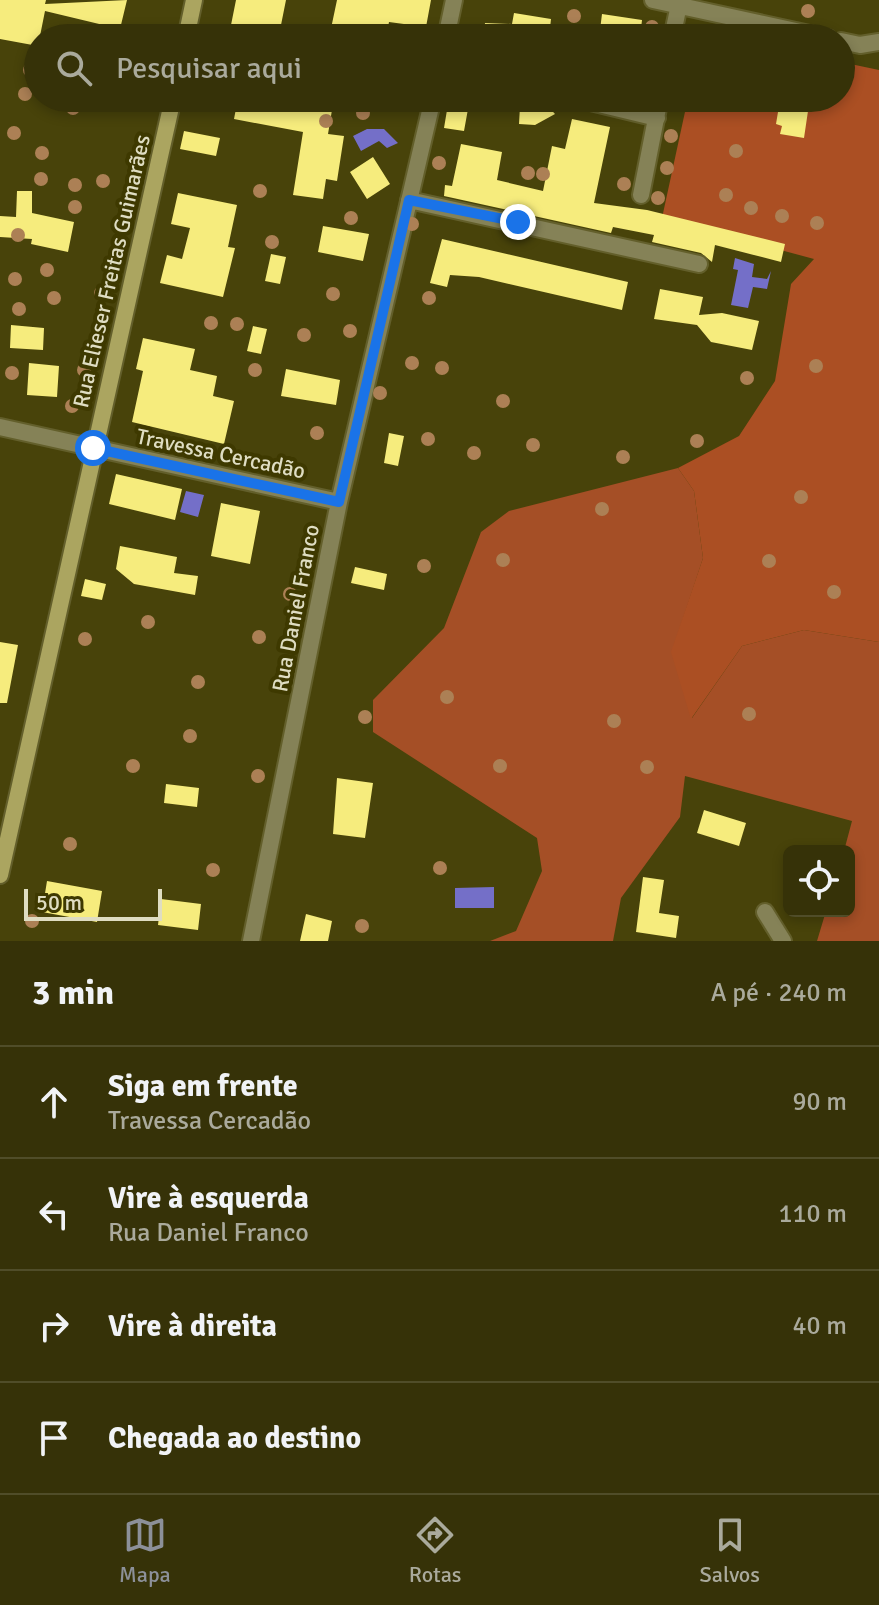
<!DOCTYPE html>
<html lang="pt">
<head>
<meta charset="utf-8">
<style>
  body { margin:0; font-family:Signika,sans-serif; background:#413e16; color:#f1f3f6 }
  .controls { position:absolute; right:24px; bottom:24px; display:grid; overflow:hidden; border-radius:12px; box-shadow:0 4px 12px #0003 }
  .controls button { width:72px; height:72px; display:grid; place-items:center; padding:0; border:0; border-bottom:2px solid #504d29; background:#363208; color:#f1f3f6; font:40px sans-serif }
  .scale { position:absolute; left:24px; bottom:20px; width:138px; box-sizing:border-box; padding-left:8px; border:4px solid #dfddc2; border-top:0; font-size:22px; line-height:28px; white-space:nowrap; color:#dfddc2; -webkit-text-stroke:6px #3e3900; paint-order:stroke }
  .stop { position:absolute; width:24px; height:24px; margin:-18px; border:6px solid #1a73e8; border-radius:50%; background:#fff }
  .stop.end { background:#1a73e8; border-color:#fff; box-shadow:0 2px 8px #0008 }
  .list { margin:0; padding:0; list-style:none }
  h2 { display:flex; justify-content:space-between; align-items:center; height:104px; margin:0; padding:0 32px; font-size:34px }
  h2 small { font-size:26px; font-weight:400; color:#aaaa9c }
  .list li { display:grid; grid-template-columns:52px 1fr auto; gap:24px; align-items:center; box-sizing:border-box; height:112px; padding:0 32px; border-top:2px solid #504d29 }
  .list b { display:block; font-size:30px; white-space:nowrap }
  .list p { margin:0; font-size:26px; white-space:nowrap; color:#aaaa9c }
  .list em { font-size:26px; font-style:normal; color:#aaaa9c }
  .icon { flex:none; width:44px; height:44px; fill:none; stroke:currentColor; stroke-width:2; stroke-linecap:round; stroke-linejoin:round }
  .map { position:relative; flex:none; width:879px; height:941px; overflow:hidden }
  .search { position:absolute; background:#363208; box-shadow:0 4px 12px #0003; left:24px; right:24px; top:24px; height:88px; display:flex; align-items:center; gap:20px; box-sizing:border-box; padding:0 28px; border-radius:44px; color:#aaaa9c; font-size:30px }
  .sheet { height:552px; background:#363208 }
  nav { display:flex; justify-content:space-around; align-items:center; box-sizing:border-box; height:112px; border-top:2px solid #504d29; background:#363208; font-size:22px; color:#aaaa9c }
  nav a { display:grid; justify-items:center; gap:4px }
  nav .on { color:#8c9099 }
  .map>svg:first-child { display:block }
</style>
</head>
<body>
<div class="map">
<svg width="879" height="941" viewBox="0 0 879 941">
  <rect width="100%" height="100%" fill="#48430a"/>
  <path fill="#a54f26" d="M678 468 694 491 703 558 672 652 692 718 742 646 804 630 879 642V941H817L826 911H849V851H844L852 821 685 776 680 817 621 898 613 941H490L516 931 542 871 537 838 373 732V700L444 628 481 532 509 511Z"/>
  <path fill="#ab4f23" d="M841 62 879 70V642L804 630 742 646 691 719 671 652 703 558 694 491 678 468 739 436 775 381 791 284 814 259 662 218 688 98H841Z"/>
  <path fill="#746fc8" d="M367 129H384L398 143 387 148 379 141 361 151 353 136Z
    M735 258 754 264 752 277 767 279 771 271 767 289 753 287 748 308 731 305 738 270 733 269Z
    M186 491 204 495 198 517 180 512Z
    M494 887V908H455V888Z"/>
  <path fill="#f6ec7d" d="M0 0H46L45 4 127 0 120 29 45 11 38 46 0 39Z
    M236 0H286L279 35 231 25Z
    M337 0H431L426 27 389 22 386 38H329Z
    M514 13 551 19 549 38H483L485 23 512 24Z
    M602 14 642 20 640 38H599Z
    M238 98H267L303 105 304 98H334L328 134 344 136 337 181 326 179 323 199 293 195 303 132 234 119Z
    M449 98H470L464 131 444 128Z
    M536 100 543 101 555 114 535 125 519 124 520 106Z
    M779 106 808 111 804 138 780 134 782 126 776 124Z
    M572 119 610 127 594 203 647 210 785 244 781 262 715 245 712 262 701 253 652 242 654 235 613 227 611 233 444 196 445 185 452 186 461 144 502 152 497 180 543 191 552 146 565 149Z
    M184 131 220 138 216 156 180 149Z
    M373 157 390 184 367 199 350 172Z
    M17 191H32V213L74 222 68 252 31 244 32 239 0 237V216L16 217Z
    M178 193 237 205 228 247 235 248 223 297 160 283 167 255 182 259 190 228 171 224Z
    M323 226 369 234 363 261 318 252Z
    M442 239 628 282 622 310 479 277 450 275 447 287 430 283Z
    M271 254 286 257 280 284 265 281Z
    M660 289 703 297 699 315 722 313 759 321 752 350 711 342 697 325 654 319Z
    M11 325 44 328 43 350 10 348Z
    M253 326 267 329 261 354 247 351Z
    M143 338 195 349 190 370 217 376 213 396 234 401 224 444 132 422 143 371 136 369Z
    M29 363 59 366 57 397 27 395Z
    M286 369 340 380 336 405 281 396Z
    M389 433 404 436 398 466 384 463Z
    M116 474 182 489 175 520 109 504Z
    M221 503 260 511 250 564 211 556Z
    M120 546 177 557 174 573 198 576 195 595 134 584 116 569Z
    M355 567 387 574 384 590 351 583Z
    M85 579 106 584 102 600 81 596Z
    M0 642 18 645 7 703H0Z
    M337 778 373 783 365 838 333 834Z
    M166 784 199 788 197 807 164 803Z
    M704 810 746 823 739 846 697 833Z
    M643 877 664 880 659 913 679 916 676 938 636 932Z
    M47 881 102 891 97 922 42 912Z
    M161 899 201 904 198 930 158 925Z
    M306 914 332 921 328 941H300Z"/>
  <g fill="none" stroke-linecap="round" stroke-linejoin="round">
    <defs>
      <path id="street" d="M653 0 828 38
        M446 38 454 0
        M672 38 680 0
        M841 41 860 45 879 42
        M574 98 657 118
        M641 195 660 98
        M409 200 699 264
        M0 427 339 502
        M765 912 783 941
        M251 941 339 502 433 98"/>
      <path id="secondary" d="M186 38 194 0
        M0 875 173 98"/>
    </defs>
    <use href="#street" stroke="#635f2b" stroke-width="20"/>
    <use href="#secondary" stroke="#635f2b" stroke-width="20"/>
    <use href="#street" stroke="#858257" stroke-width="16"/>
    <use href="#secondary" stroke="#aba560" stroke-width="16"/>
  </g>
  <g fill="#ac8055">
    <circle cx="808" cy="11" r="7"/>
    <circle cx="574" cy="16" r="7"/>
    <circle cx="652" cy="27" r="7"/>
    <circle cx="30" cy="70" r="7"/>
    <circle cx="25" cy="94" r="7"/>
    <circle cx="73" cy="108" r="7"/>
    <circle cx="363" cy="113" r="7"/>
    <circle cx="326" cy="121" r="7"/>
    <circle cx="14" cy="133" r="7"/>
    <circle cx="671" cy="136" r="7"/>
    <circle cx="736" cy="151" r="7"/>
    <circle cx="42" cy="153" r="7"/>
    <circle cx="439" cy="163" r="7"/>
    <circle cx="667" cy="168" r="7"/>
    <circle cx="528" cy="173" r="7"/>
    <circle cx="543" cy="174" r="7"/>
    <circle cx="41" cy="179" r="7"/>
    <circle cx="103" cy="181" r="7"/>
    <circle cx="624" cy="184" r="7"/>
    <circle cx="75" cy="185" r="7"/>
    <circle cx="260" cy="191" r="7"/>
    <circle cx="726" cy="195" r="7"/>
    <circle cx="658" cy="198" r="7"/>
    <circle cx="75" cy="207" r="7"/>
    <circle cx="751" cy="208" r="7"/>
    <circle cx="782" cy="216" r="7"/>
    <circle cx="351" cy="218" r="7"/>
    <circle cx="817" cy="223" r="7"/>
    <circle cx="412" cy="224" r="7"/>
    <circle cx="18" cy="235" r="7"/>
    <circle cx="272" cy="242" r="7"/>
    <circle cx="47" cy="270" r="7"/>
    <circle cx="15" cy="279" r="7"/>
    <circle cx="101" cy="293" r="7"/>
    <circle cx="333" cy="294" r="7"/>
    <circle cx="54" cy="298" r="7"/>
    <circle cx="429" cy="298" r="7"/>
    <circle cx="19" cy="309" r="7"/>
    <circle cx="211" cy="323" r="7"/>
    <circle cx="237" cy="324" r="7"/>
    <circle cx="99" cy="329" r="7"/>
    <circle cx="350" cy="331" r="7"/>
    <circle cx="304" cy="335" r="7"/>
    <circle cx="412" cy="363" r="7"/>
    <circle cx="816" cy="366" r="7"/>
    <circle cx="442" cy="368" r="7"/>
    <circle cx="84" cy="370" r="7"/>
    <circle cx="255" cy="370" r="7"/>
    <circle cx="12" cy="373" r="7"/>
    <circle cx="747" cy="378" r="7"/>
    <circle cx="380" cy="393" r="7"/>
    <circle cx="503" cy="401" r="7"/>
    <circle cx="72" cy="406" r="7"/>
    <circle cx="317" cy="433" r="7"/>
    <circle cx="428" cy="439" r="7"/>
    <circle cx="697" cy="441" r="7"/>
    <circle cx="533" cy="445" r="7"/>
    <circle cx="474" cy="453" r="7"/>
    <circle cx="623" cy="457" r="7"/>
    <circle cx="801" cy="497" r="7"/>
    <circle cx="602" cy="509" r="7"/>
    <circle cx="503" cy="560" r="7"/>
    <circle cx="769" cy="561" r="7"/>
    <circle cx="424" cy="566" r="7"/>
    <circle cx="834" cy="592" r="7"/>
    <circle cx="290" cy="594" r="7"/>
    <circle cx="148" cy="622" r="7"/>
    <circle cx="259" cy="637" r="7"/>
    <circle cx="85" cy="639" r="7"/>
    <circle cx="198" cy="682" r="7"/>
    <circle cx="447" cy="697" r="7"/>
    <circle cx="749" cy="714" r="7"/>
    <circle cx="365" cy="717" r="7"/>
    <circle cx="614" cy="721" r="7"/>
    <circle cx="190" cy="736" r="7"/>
    <circle cx="133" cy="766" r="7"/>
    <circle cx="500" cy="766" r="7"/>
    <circle cx="647" cy="767" r="7"/>
    <circle cx="258" cy="776" r="7"/>
    <circle cx="70" cy="844" r="7"/>
    <circle cx="440" cy="868" r="7"/>
    <circle cx="213" cy="870" r="7"/>
    <circle cx="32" cy="921" r="7"/>
    <circle cx="362" cy="926" r="7"/>
  </g>
  <g fill="none" stroke-linecap="round" stroke-linejoin="round">
    <path stroke="#1a73e8" stroke-width="10" d="M93 448 339 502 409 200 518 222"/>
  </g>
  <g text-anchor="middle" stroke-width="8" stroke-linejoin="round" paint-order="stroke">
    <g font-size="22" fill="#dfddc2" stroke="#3e3900">
      <text transform="translate(111 271) rotate(-77)" y="8">Rua Elieser Freitas Guimarães</text>
      <text transform="translate(221 453) rotate(12)" y="8">Travessa Cercadão</text>
      <text transform="translate(295 608) rotate(-79)" y="8">Rua Daniel Franco</text>
    </g>
  </g>
</svg>
<div class="controls">
<button><svg class="icon" aria-label="locate" viewBox="0 0 24 24"><circle cx="12" cy="12" r="6"/><path d="M12 2v4M12 18v4M2 12h4M18 12h4"/></svg></button>
</div>
<div class="scale">50 m</div>
<div class="stop" style="left:93px;top:448px"></div>
<div class="stop end" style="left:518px;top:222px"></div>
<div class="search"><svg class="icon" aria-label="search" viewBox="0 0 24 24"><circle cx="10" cy="10" r="6"/><path d="M15 15l6 6"/></svg>Pesquisar aqui</div>
</div>
<section class="sheet">
<h2>3 min<small>A pé · 240 m</small></h2>
<ul class="list">
<li><svg class="icon" aria-label="ahead" viewBox="0 0 24 24"><path d="M12 20V5M6 11l6-6 6 6"/></svg><div><b>Siga em frente</b><p>Travessa Cercadão</p></div><em>90 m</em></li>
<li><svg class="icon" aria-label="left" viewBox="0 0 24 24"><path d="M17 20v-9H6M10 6l-5 5 5 5"/></svg><div><b>Vire à esquerda</b><p>Rua Daniel Franco</p></div><em>110 m</em></li>
<li><svg class="icon" aria-label="right" viewBox="0 0 24 24"><path d="M7 20v-9h11M14 6l5 5-5 5"/></svg><div><b>Vire à direita</b></div><em>40 m</em></li>
<li><svg class="icon" aria-label="arrive" viewBox="0 0 24 24"><path d="M6 21V4h12l-3 4 3 4H6"/></svg><div><b>Chegada ao destino</b></div></li>
</ul>
</section>
<nav>
<a class="on"><svg class="icon" aria-label="map" viewBox="0 0 24 24"><path d="M3 6l6-2 6 2 6-2v14l-6 2-6-2-6 2zM9 4v14M15 6v14"/></svg>Mapa</a>
<a><svg class="icon" aria-label="directions" viewBox="0 0 24 24"><path d="M12 3l9 9-9 9-9-9zM9 14v-3h6M13 9l2 2-2 2"/></svg>Rotas</a>
<a><svg class="icon" aria-label="saved" viewBox="0 0 24 24"><path d="M7 4h10v16l-5-4-5 4z"/></svg>Salvos</a>
</nav>
</body>
</html>
